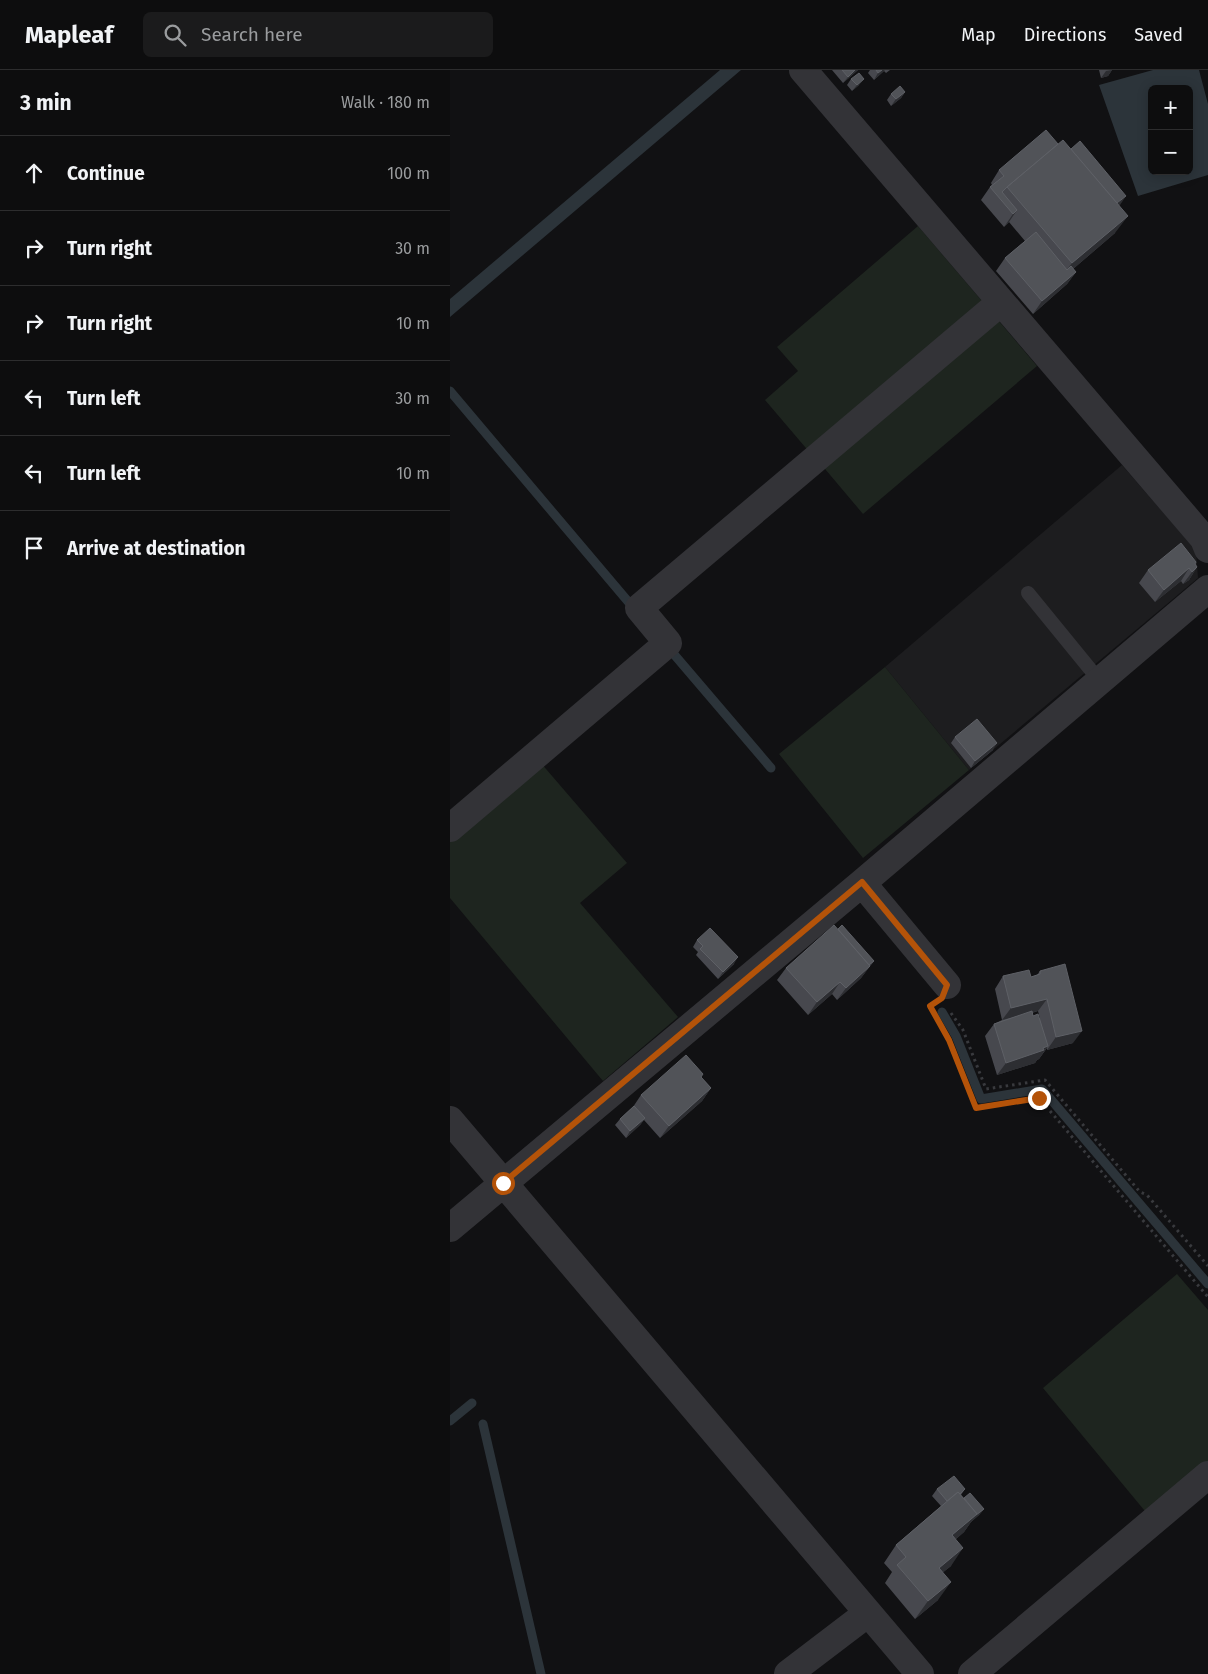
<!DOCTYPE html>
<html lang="en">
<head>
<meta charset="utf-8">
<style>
  body { margin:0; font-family:"Fira Sans",sans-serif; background:#1b1b1c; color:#f1f3f6 }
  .controls { position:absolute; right:15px; top:15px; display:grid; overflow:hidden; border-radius:8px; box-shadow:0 2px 12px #0003 }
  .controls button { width:45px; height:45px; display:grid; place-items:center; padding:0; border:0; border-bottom:1px solid #2d2d2e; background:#0d0d0e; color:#f1f3f6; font:25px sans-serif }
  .stop { position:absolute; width:15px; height:15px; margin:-11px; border:4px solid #b45309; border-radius:50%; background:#fff }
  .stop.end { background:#b45309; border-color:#fff; box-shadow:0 1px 5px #0008 }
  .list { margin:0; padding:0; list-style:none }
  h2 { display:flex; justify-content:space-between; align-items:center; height:65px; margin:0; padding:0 20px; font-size:21px }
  h2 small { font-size:16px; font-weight:400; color:#9a9c9e }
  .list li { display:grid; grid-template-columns:32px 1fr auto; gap:15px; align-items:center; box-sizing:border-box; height:75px; padding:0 20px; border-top:1px solid #2d2d2e }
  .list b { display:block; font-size:19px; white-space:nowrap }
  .list em { font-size:16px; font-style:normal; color:#9a9c9e }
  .icon { flex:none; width:28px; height:28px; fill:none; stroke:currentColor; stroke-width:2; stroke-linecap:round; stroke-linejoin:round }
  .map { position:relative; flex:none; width:758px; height:1604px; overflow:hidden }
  header { display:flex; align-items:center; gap:30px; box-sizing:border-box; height:70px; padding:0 25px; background:#0d0d0e; border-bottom:1px solid #2d2d2e }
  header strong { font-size:24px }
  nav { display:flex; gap:28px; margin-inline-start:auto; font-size:18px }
  .search { width:350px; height:45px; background:#1b1b1c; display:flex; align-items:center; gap:12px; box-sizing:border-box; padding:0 18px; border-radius:8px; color:#9a9c9e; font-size:19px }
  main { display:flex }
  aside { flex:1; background:#0d0d0e }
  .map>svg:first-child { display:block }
</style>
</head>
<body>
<header>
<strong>Mapleaf</strong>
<div class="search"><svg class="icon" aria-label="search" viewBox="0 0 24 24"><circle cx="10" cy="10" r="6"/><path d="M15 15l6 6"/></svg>Search here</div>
<nav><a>Map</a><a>Directions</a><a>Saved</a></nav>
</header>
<main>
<aside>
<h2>3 min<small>Walk · 180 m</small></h2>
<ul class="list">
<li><svg class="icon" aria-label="ahead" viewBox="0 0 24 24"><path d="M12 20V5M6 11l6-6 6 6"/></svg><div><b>Continue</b></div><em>100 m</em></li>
<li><svg class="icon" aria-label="right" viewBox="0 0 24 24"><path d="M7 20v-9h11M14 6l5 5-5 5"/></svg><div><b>Turn right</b></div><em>30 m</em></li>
<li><svg class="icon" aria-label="right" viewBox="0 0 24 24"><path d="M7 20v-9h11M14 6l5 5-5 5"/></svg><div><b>Turn right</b></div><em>10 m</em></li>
<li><svg class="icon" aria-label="left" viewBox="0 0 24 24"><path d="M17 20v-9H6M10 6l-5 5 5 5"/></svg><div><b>Turn left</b></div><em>30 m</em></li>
<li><svg class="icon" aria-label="left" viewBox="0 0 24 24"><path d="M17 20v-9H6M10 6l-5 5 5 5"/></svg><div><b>Turn left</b></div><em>10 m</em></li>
<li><svg class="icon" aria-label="arrive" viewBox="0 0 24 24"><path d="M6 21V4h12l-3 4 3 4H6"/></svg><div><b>Arrive at destination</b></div></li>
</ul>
</aside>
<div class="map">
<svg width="758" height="1604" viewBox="0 0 758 1604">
  <rect width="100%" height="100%" fill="#111113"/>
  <path fill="#1d1d1f" d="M672 395 746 480 748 508 519 700 435 597Z"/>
  <path fill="#1e251f" d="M468 156 532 231 361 384 315 330 348 301 327 277Z
    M548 250 587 296 413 444 370 393Z
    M435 597 519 700 413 788 329 684Z
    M90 692 177 793 130 833 228 947 153 1011 0 828V768Z
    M727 1204 758 1240V1397L699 1446 593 1318Z"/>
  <path fill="#2c343a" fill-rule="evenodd" d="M270 0H291L0 247V229Z
    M703 0H749L758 34V105L688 126 649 15ZM702 19H739V101H702Z"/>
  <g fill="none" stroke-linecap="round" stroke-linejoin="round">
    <path stroke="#2c343a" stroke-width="9" d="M0 321 181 535
      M222 582 321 698
      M492 942 506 966 531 1029 592 1019 758 1214
      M0 1351 22 1333
      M33 1354 91 1604"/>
    <path stroke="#393a3e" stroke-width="3" stroke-dasharray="2.5 4" stroke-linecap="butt" d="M482 940 499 970 526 1038 589 1028 758 1227
      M501 943 513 960 536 1019 595 1010 690 1122 697 1125 758 1196"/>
    <path stroke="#333337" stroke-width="14" d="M578 523 649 610"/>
    <path stroke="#333337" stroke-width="28" d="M353 0 754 469 758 479
      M0 758 218 573 189 538 551 232
      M412 813 497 915
      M0 1050 470 1604
      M0 1158 412 813 758 519
      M338 1604 418 1543
      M522 1604 758 1405"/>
  </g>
  <path fill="#47484e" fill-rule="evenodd" d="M382 0H408L393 13Z
    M420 0H440L436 3 434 1 424 10 418 3Z
    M649 0H662L658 6 651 8Z
    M401 9 409 15 402 21 397 15Z
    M455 22 451 28 441 36 437 30 441 24Z
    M608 74 669 136 665 163 623 199 626 202 617 214 583 244 546 201 555 188 575 171 559 152 554 157 531 130 540 117 542 115 541 113 549 100Z
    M747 497 739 510 733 514 731 511 705 532 689 513 698 500Z
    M505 667 543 680 521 698 501 673Z
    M388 859 424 891 411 908 387 930 382 924 358 945 327 910 336 898Z
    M247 870 284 894 268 909 246 885 248 882 243 877Z
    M590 901 623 973 597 980V978L589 989 587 990 585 993 547 1005 535 966 544 954 552 950 545 919 553 906 581 907 587 905ZM588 941 590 949 583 946 582 943Z
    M251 1007 261 1018 252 1031 210 1068 194 1050 190 1055 176 1068 165 1055 170 1049 183 1037 191 1025Z
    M487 1419H515L511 1425 514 1428 534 1439 529 1445 521 1452 514 1462 506 1469 501 1496 492 1503 488 1530 465 1549 435 1513 442 1502 434 1493 446 1475 491 1436 482 1426Z"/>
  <path fill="#2d2e32" d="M405 0H408L393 13 398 7Z
    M432 0H435L424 10 428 3Z
    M662 0 658 6 651 8 656 1Z
    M414 9 409 15 402 21 407 15Z
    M455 22 451 28 441 36 446 29Z
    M676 126 668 138 663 137Z
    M567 140 559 152 554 157 563 144Z
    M678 146 665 163 609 211 622 193Z
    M626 202 617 214 583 244 592 231Z
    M747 497 739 510 733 514 742 502Z
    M739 498 731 511 705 532 714 520Z
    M547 673 543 680 521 698 525 691Z
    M288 887 284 894 268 909 273 902Z
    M424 891 411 908 387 930 396 918Z
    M390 912 382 924 358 945 367 932Z
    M597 929 588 941 552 950 561 938Z
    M632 961 623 973 597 980 606 967Z
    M598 976 589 989 587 990 585 993 547 1005 556 993Z
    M261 1018 252 1031 210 1068 219 1056Z
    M195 1048 190 1055 176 1068 180 1061Z
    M534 1439 529 1445 521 1452 514 1462 490 1483 502 1465Z
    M513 1478 501 1496 476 1516 489 1498Z
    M501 1512 488 1530 465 1549 478 1531Z"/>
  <path fill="#515358" stroke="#5e6066" d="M392 0H405L398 7Z
    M426 0H432L428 3Z
    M409 3 414 9 407 15 401 9Z
    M450 16 455 22 446 29 441 24Z
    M596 60 608 74 557 117 552 122 567 140 563 144 540 117 554 106 549 100Z
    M613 70 678 146 622 193 557 117Z
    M630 71 676 126 667 133 621 79Z
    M586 162 617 200 621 196 626 202 592 231 555 188Z
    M731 473 746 492 745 494 747 497 742 502 739 498 714 520 698 500Z
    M527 649 547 673 525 691 505 667Z
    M384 855 420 896 396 918 390 912 367 932 336 898Z
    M392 855 424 891 419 895 388 859Z
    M260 858 288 887 273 902 250 879 253 876 247 870Z
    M615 894 632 961 606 967 597 929 561 938 553 906 579 900 581 907 590 904V901Z
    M582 941 583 946 588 944 598 976 593 978 594 980 556 993 544 954Z
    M236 985 253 1004 251 1007 261 1018 219 1056 191 1025Z
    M184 1036 195 1048 180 1061 170 1049Z
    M504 1406 515 1419 510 1424 508 1422 497 1431 487 1419Z
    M508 1422 527 1444 502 1465 513 1478 489 1498 501 1512 478 1531 447 1495 456 1487 446 1475Z
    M520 1423 534 1439 526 1445 527 1444 514 1428Z"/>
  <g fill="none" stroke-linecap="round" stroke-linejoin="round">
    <path stroke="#b45309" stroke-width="6" d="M53 1113 412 812 497 915 492 928 480 936 499 970 526 1038 589 1028"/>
  </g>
</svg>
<div class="controls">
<button>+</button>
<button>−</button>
</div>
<div class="stop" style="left:53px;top:1113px"></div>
<div class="stop end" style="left:589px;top:1028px"></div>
</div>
</main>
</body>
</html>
